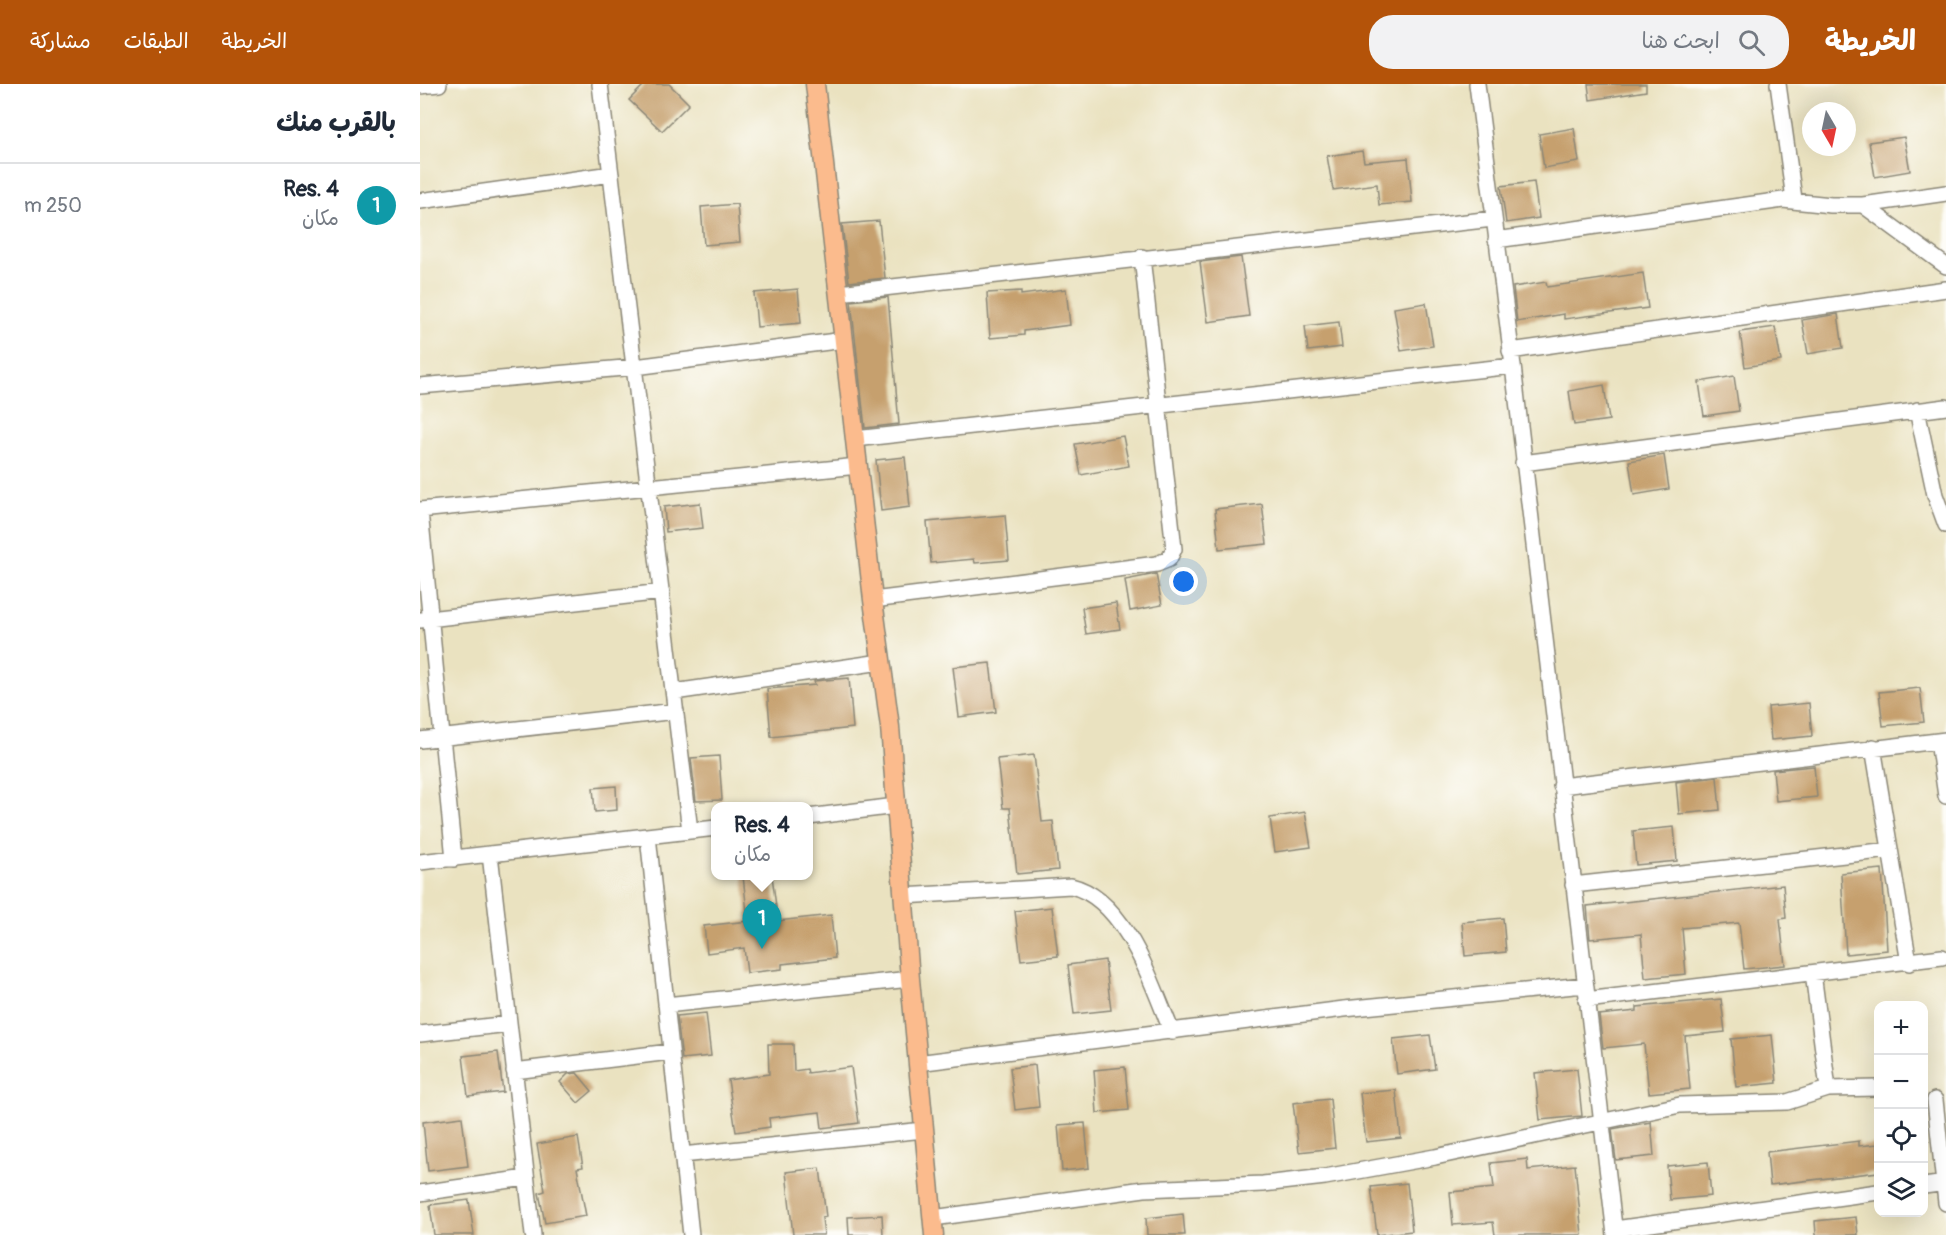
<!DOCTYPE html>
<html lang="ar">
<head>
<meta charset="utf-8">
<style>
  body { margin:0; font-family:Pangolin,"Playpen Sans Arabic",sans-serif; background:#f2f2f3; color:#1f2937; direction:rtl }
  .controls { position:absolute; right:18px; bottom:18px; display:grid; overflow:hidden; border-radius:12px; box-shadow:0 6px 24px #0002 }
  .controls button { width:54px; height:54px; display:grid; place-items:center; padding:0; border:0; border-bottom:2px solid #e0e1e3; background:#fff; color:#1f2937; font:30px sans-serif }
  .compass { position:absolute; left:1382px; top:18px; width:54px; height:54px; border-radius:50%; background:#fff; box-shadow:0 6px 24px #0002; rotate:171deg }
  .you { position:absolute; left:764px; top:498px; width:21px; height:21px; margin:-15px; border:4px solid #fff; border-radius:50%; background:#1a73e8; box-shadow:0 0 0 9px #1a73e833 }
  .badge { display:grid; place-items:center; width:39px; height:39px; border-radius:50%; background:#b45309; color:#fff; font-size:20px; font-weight:700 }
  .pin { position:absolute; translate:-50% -50px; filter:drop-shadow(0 2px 3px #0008) }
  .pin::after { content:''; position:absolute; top:32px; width:21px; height:18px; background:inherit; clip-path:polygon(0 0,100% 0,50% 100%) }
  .popup { position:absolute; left:291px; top:718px; width:102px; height:78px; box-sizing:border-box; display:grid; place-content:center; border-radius:12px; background:#fff; filter:drop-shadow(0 2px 4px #0005); font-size:20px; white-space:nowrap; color:#747a83 }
  .popup b { font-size:22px; color:#1f2937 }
  .popup::after { content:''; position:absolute; left:50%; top:100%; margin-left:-12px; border:12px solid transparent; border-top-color:#fff }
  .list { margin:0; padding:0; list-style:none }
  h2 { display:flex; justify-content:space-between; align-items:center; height:78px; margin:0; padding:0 24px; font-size:26px }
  h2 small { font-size:20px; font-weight:400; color:#747a83 }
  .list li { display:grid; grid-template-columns:39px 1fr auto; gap:18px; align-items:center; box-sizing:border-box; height:84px; padding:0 24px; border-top:2px solid #e0e1e3 }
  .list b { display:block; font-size:22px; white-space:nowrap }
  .list p { margin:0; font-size:20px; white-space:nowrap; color:#747a83 }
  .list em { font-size:20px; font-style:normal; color:#747a83 }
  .icon { flex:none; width:33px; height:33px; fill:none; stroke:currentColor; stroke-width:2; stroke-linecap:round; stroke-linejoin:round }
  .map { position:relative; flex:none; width:1526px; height:1151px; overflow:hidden; direction:ltr }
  header { display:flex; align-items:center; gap:36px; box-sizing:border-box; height:84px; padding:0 30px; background:#b45309; color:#fff }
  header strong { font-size:28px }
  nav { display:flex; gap:33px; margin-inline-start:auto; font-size:21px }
  .search { width:420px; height:54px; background:#f2f2f3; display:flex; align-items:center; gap:15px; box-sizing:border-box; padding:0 21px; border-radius:24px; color:#747a83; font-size:22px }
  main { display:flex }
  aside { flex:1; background:#fff }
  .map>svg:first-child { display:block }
</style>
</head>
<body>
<header>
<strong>الخريطة</strong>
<div class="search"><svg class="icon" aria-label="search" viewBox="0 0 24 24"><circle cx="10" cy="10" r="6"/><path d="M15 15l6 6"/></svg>ابحث هنا</div>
<nav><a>الخريطة</a><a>الطبقات</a><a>مشاركة</a></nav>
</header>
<main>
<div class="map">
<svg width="1526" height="1151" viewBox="0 0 1526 1151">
  <rect width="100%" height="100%" fill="#fdfcf7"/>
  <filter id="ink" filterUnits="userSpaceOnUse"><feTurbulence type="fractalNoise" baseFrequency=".0167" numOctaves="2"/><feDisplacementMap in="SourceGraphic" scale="12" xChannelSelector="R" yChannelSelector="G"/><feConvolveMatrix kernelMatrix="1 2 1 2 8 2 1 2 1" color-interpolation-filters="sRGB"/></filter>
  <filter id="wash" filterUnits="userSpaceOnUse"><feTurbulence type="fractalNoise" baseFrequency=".008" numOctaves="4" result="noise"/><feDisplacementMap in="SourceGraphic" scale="24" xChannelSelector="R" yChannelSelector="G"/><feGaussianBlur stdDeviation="1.35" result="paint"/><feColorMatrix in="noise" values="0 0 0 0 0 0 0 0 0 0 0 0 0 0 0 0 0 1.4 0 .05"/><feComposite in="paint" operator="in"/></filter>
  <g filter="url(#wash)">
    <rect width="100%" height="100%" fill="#eae2c0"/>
    <g id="blocks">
      <path fill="#c6a06e" d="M225 0H249L269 20 242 47 209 16Z
        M1168 0H1226V7L1170 16Z
        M1154 44 1159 78 1124 84 1119 50Z
        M1484 53 1490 87 1455 93 1449 58Z
        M942 67 944 78 988 74 992 118 959 121 957 100 913 106 907 72Z
        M1114 98 1119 134 1086 139 1081 102Z
        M317 120 320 158 284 161 281 123Z
        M459 137 465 194 429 198 422 140Z
        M821 173 829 232 788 238 780 178Z
        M1223 189 1228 224 1144 235V230L1097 238 1093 203 1126 198 1127 203Z
        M378 205 381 239 337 243 334 209Z
        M646 205 650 241 604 247V251L570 254 567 209 601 207V211Z
        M468 213 479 340 445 344 431 217Z
        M1006 219 1013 262 981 267 974 224Z
        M1418 230 1423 264 1388 270 1382 236Z
        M919 238 922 263 888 267 885 242Z
        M1355 243 1361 277 1325 283 1320 248Z
        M1314 292 1319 327 1284 332 1279 298Z
        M1184 301 1189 336 1154 341 1149 307Z
        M703 352 709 382 661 391 655 360Z
        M1244 371 1249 405 1214 411 1209 377Z
        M485 373 490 423 461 427 456 376Z
        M280 419 283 444 246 448 244 423Z
        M842 420 847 460 799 465 795 425Z
        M585 431 589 476 555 479 554 475 511 479 507 438Z
        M736 490 742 521 710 527 705 496Z
        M696 519 700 545 666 550 662 524Z
        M570 579 576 628 539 633 533 583Z
        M429 594 433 644 351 653 347 605 395 601 394 597Z
        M1500 604 1504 638 1463 642 1459 608Z
        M1389 619 1392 652 1351 656 1348 623Z
        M614 671 622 738 633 737 638 786 597 790 590 724H583L577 675Z
        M299 672 302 716 276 717 271 674Z
        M1394 682 1397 713 1356 717 1353 686Z
        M1297 693 1300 726 1259 730 1256 698Z
        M196 702 197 726 175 728 173 704Z
        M885 728 891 763 855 768 850 734Z
        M1254 743 1257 777 1216 781 1213 747Z
        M1462 785 1467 866 1426 870 1421 789Z
        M323 792H352L358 837 411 831 415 874 362 880V885L327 889 324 864 287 869 284 842 328 837Z
        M1363 801 1366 834 1360 835 1365 881 1324 885 1319 839 1262 844 1266 890 1225 894 1221 850 1170 855 1167 822Z
        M632 823 638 872 601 876 595 827Z
        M1083 834 1086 868 1045 872 1042 838Z
        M685 876 691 926 654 930 648 881Z
        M1301 915 1305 948 1265 952 1270 1005 1229 1009 1224 960 1183 964 1179 931 1217 927V923Z
        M286 929 291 972 262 975 257 932Z
        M1010 951 1015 985 977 990 973 955Z
        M1352 951 1357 999 1316 1003 1311 955Z
        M348 960H373L374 987 387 985 388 989 431 983 439 1039 402 1044 400 1028 349 1034 350 1043 316 1048 308 996 349 990Z
        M78 968 83 1008 48 1012 43 972Z
        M615 981 619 1023 595 1026 590 984Z
        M705 983 709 1026 677 1029 674 986Z
        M1157 985 1162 1032 1120 1036 1115 989Z
        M157 989 172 1007 158 1019 140 998 148 990Z
        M976 1006 981 1054 946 1058 940 1009Z
        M910 1015 915 1064 879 1068 873 1019Z
        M42 1033 48 1082 8 1087 3 1038Z
        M1231 1038 1234 1072 1196 1076 1192 1045Z
        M665 1039 669 1084 642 1087 638 1041Z
        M158 1053 163 1083 157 1084 166 1132 125 1139 119 1109 125 1107 117 1060Z
        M1439 1057V1062L1458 1060V1088L1350 1101 1347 1068Z
        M1107 1075 1108 1086 1155 1081 1162 1151H1075L1073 1138 1033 1141 1030 1108 1074 1104 1071 1079Z
        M1288 1078 1291 1112 1250 1116 1247 1082Z
        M400 1084 406 1133 402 1134 404 1151H373L366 1088Z
        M987 1099 992 1147 957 1151 951 1103Z
        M49 1116 54 1151H14L10 1121Z
        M763 1130 765 1151H727L726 1134Z
        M462 1131 463 1151H429L428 1133Z
        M1436 1133 1438 1151H1396L1395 1137Z"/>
    </g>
  </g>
  <g filter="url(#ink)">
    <use href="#blocks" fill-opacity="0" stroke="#8a8676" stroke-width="1.5"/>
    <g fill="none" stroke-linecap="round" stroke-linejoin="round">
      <defs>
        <path id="minor" d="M180 0 270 747
          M1057 0 1093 282 1195 1151
          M1358 0 1374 115
          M0 2 19 0
          M0 117 191 90
          M1443 121 1526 182
          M1076 156 1363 116 1411 121H1443L1526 109
          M419 209 1073 135
          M1090 267 1526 205
          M0 302 215 283 424 256
          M1497 326 1515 411 1526 441
          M435 355 1093 282
          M1103 379 1526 323
          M0 426 438 382
          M0 427 34 775
          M453 516 737 480 749 475 754 465 722 173
          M0 536 242 508
          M254 608 461 578
          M0 656 256 627
          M1518 657 1526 712
          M1453 663 1489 879
          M1141 702 1526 656
          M388 733 476 722
          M228 752 271 1151
          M70 770 113 1151
          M0 778 296 744
          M1153 801 1470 766
          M483 812 651 802C706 815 732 901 752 948
          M1393 889 1408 1005
          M1166 916 1522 873
          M246 921 490 895
          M0 950 89 940
          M497 979 924 925 1164 901
          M94 987 250 968
          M1515 1016 1526 1119
          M262 1071 504 1046
          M1504 1102 1526 1099
          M0 1109 106 1094
          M513 1134 724 1105 843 1100 905 1093 1015 1073 1260 1021 1367 1018 1408 1005 1458 1004
          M1195 1145 1458 1108"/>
        <path id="major" d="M395 0 453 516 470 643 490 895 514 1151"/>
      </defs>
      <use href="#minor" stroke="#8a8676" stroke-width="18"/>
      <use href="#major" stroke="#8a8676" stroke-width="21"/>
      <use href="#minor" stroke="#fff" stroke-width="15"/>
      <use href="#major" stroke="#fbbb8d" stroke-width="18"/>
    </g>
  </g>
</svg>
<div class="controls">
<button>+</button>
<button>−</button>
<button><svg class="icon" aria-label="locate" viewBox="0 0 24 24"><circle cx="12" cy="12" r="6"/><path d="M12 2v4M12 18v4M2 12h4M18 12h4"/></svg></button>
<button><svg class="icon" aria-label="layers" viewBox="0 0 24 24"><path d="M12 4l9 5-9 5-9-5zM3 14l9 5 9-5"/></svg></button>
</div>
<svg class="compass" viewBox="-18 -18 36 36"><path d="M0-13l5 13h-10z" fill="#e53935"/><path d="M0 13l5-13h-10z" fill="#747a83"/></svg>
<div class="you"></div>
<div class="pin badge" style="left:342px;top:865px;background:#0f9aa8">1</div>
<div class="popup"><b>Res. 4</b>مكان</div>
</div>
<aside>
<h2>بالقرب منك<small></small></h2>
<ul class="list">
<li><span class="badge" style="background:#0f9aa8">1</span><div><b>Res. 4</b><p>مكان</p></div><em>250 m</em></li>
</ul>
</aside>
</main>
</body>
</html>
